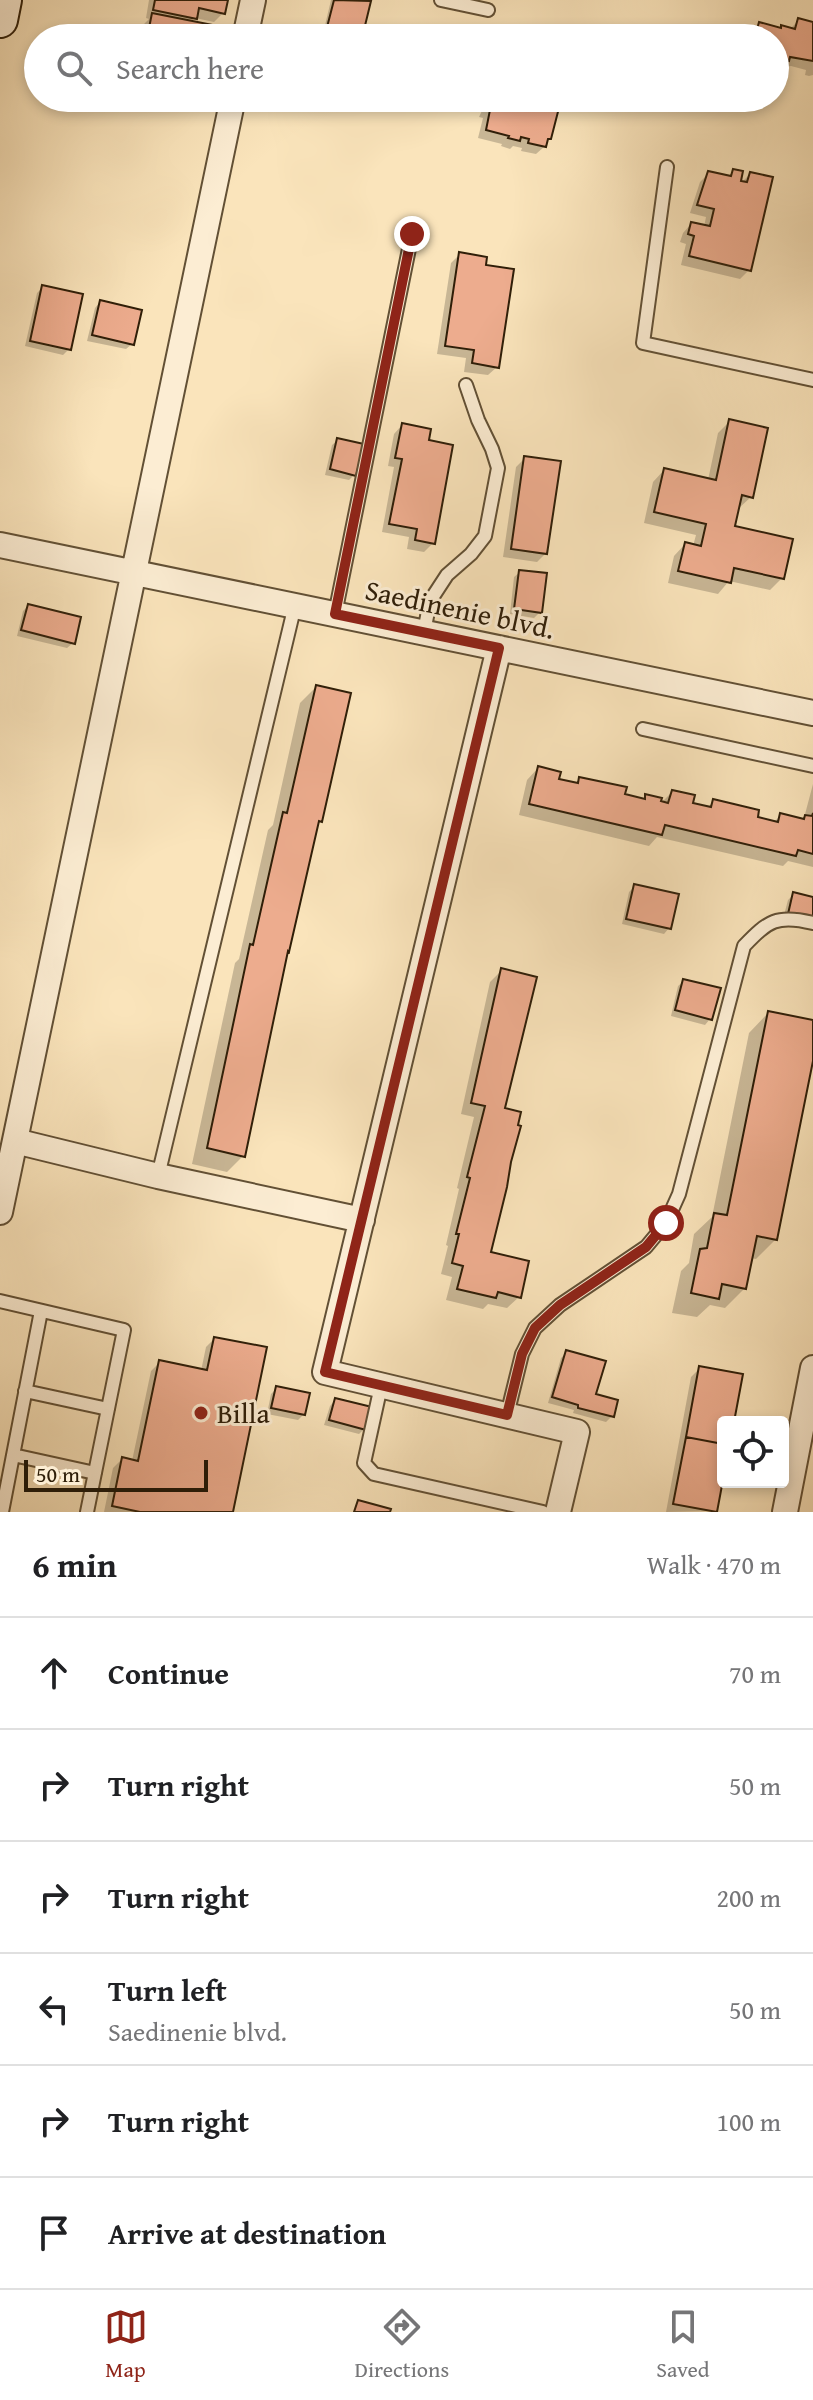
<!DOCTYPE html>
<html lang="en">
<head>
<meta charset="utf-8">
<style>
  body { margin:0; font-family:"Gentium Book Plus",serif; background:#f2f2f2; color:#202124 }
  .controls { position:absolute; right:24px; bottom:24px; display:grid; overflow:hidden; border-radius:8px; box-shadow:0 4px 12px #0003 }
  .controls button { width:72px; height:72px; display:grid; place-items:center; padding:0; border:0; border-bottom:2px solid #e0e0e0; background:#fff; color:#202124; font:40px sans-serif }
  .scale { position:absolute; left:24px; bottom:20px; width:184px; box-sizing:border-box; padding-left:8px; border:4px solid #2f1e08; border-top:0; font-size:22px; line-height:28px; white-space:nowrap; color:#2f1e08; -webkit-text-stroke:6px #fcedd3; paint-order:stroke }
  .stop { position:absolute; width:24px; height:24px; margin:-18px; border:6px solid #8f2418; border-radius:50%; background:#fff }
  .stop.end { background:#8f2418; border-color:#fff; box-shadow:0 2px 8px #0008 }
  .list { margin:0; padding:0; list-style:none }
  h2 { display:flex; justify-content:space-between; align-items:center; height:104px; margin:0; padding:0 32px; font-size:34px }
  h2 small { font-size:26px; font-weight:400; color:#757577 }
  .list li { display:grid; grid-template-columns:52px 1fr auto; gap:24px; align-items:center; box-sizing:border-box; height:112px; padding:0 32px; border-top:2px solid #e0e0e0 }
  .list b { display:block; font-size:30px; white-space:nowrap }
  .list p { margin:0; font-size:26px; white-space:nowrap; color:#757577 }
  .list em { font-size:26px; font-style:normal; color:#757577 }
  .icon { flex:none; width:44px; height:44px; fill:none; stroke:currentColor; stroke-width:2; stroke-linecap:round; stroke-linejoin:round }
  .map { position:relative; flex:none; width:813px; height:1512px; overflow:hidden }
  .search { position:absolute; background:#fff; box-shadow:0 4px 12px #0003; left:24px; right:24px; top:24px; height:88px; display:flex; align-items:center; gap:20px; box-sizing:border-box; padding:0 28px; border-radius:44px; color:#757577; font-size:30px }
  .sheet { height:776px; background:#fff }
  nav { display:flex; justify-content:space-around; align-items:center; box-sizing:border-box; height:112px; border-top:2px solid #e0e0e0; background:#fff; font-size:22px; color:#757577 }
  nav a { display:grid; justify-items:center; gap:4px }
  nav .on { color:#8f2418 }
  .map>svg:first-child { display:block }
</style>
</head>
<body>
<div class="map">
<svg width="813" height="1512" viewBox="0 0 813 1512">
  <rect width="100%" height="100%" fill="#fae4bb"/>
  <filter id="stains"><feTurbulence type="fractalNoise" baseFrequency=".0025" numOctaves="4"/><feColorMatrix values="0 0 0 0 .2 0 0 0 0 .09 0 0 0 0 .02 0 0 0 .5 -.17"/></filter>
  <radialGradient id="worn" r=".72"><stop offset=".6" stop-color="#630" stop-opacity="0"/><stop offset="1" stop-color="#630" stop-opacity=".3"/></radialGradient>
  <path fill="#0003" d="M149 0H226L223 13 214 22 195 18 190 22 234 38H142L144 24 149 19 146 18Z
    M331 0H359L368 2 360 38H322Z
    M799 20 813 24V75L809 76 805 75 806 70 791 66 775 68V38H750L751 33 760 24 779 30 782 27 790 29Z
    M488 98H556L549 138 545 146 536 154 521 151 522 148 513 146 510 149 501 146 502 144 478 138 483 118 479 117Z
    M734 171 737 187 750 174 749 270 740 279 681 265 686 244 680 242 683 233 691 224 704 227 706 217 690 213 700 182 709 173 728 177Z
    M460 254 497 367 488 375 464 372 466 358 437 354 451 263Z
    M43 287 69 349 63 355 25 346 37 293Z
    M100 302 132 344 126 349 87 341 95 308Z
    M730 421 751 497 739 508H737L733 527 782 578 770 590 729 581 718 594 668 583 674 556 685 544 693 546 696 535 644 523 653 482 664 470 708 480 718 433Z
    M402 425 427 442 433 543 424 552 407 549 409 537 382 532 394 467 388 466 394 434Z
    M338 440 354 475 349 480 325 475 332 445Z
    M525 458 546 553 537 562 503 557 516 467Z
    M520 572 540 612 534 618 510 614 514 577Z
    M28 606 73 643 67 648 17 636 23 611Z
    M316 687 320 821 316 825 243 1156 227 1172 192 1164 235 963 239 959 268 830 273 825 300 703Z
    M538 768 557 780 574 785 580 779 622 796 642 800 646 796 657 807 672 792 691 805 707 808 714 801 755 819 773 823 780 816 801 821 804 818 813 784V867L788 861 783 866 657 837 649 846 519 815 527 780Z
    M635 886 669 928 664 934 622 924 629 892Z
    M794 894 813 899 783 919 788 900Z
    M502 970 503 1109 489 1253 519 1297 507 1308 488 1304 483 1309 446 1300 452 1277 441 1274 448 1246 446 1245 459 1189 457 1188 474 1117 461 1114 490 982Z
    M684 981 710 1019 705 1025 671 1016 678 986Z
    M768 1013 813 1022V1051L776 1239 756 1259 751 1258 745 1288 725 1308 710 1305 697 1317 672 1313 681 1271 689 1263 694 1234 712 1217 749 1033Z
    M214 1339 231 1512H104L113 1468 122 1459 132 1461 151 1371 160 1362 201 1371 206 1347Z
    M567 1352 594 1396 612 1416 606 1422 573 1413 574 1410 548 1403 561 1358Z
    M700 1368 732 1422H723V1470L715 1511 666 1512 691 1377Z
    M277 1388 304 1414 298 1420 267 1414 271 1394Z
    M335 1400 364 1429 359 1434 324 1425 330 1406Z"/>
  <path fill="#edac8e" stroke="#2f1e08" stroke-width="2" d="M155 0H228L225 14 199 8 197 19 153 10Z
    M334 0 371 1 362 38H338L325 35Z
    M152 13 238 30 236 38H147Z
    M798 18 813 22V61L790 57 789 61 779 59V61L775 60V38H751L752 35 755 37 759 22 781 28V25L795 29Z
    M489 98H558L561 100 551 139H548L546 147 528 143 529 139 521 137 520 141 508 138 509 136 486 130 490 110 487 109Z
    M733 169 743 171 741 181 747 182 750 172 773 177 751 271 689 256 694 236 688 234 691 222 710 226 714 209 697 205 708 171 731 176Z
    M459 252 487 257 486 265 514 269 499 368 472 363 474 350 445 346Z
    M42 285 83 294 71 350 30 341Z
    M100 300 142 310 134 345 92 335Z
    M729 419 768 428 753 498 742 495 735 526 793 539 784 579 734 568 731 583 678 571 685 542 701 546 706 524 654 512 664 468 716 480Z
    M402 423 431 429 429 440 453 445 435 544 415 540 417 529 389 524 402 459 395 458Z
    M337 438 364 444 356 476 330 469Z
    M524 456 561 461 547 554 511 549Z
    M519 570 547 573 542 613 514 609Z
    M28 604 81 617 75 644 21 630Z
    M316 685 351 693 322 822 319 821 289 952 288 951 245 1157 207 1148 250 944 253 945 283 812 287 813Z
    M538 766 561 772 559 779 578 783 579 777 627 787 625 794 645 799V794L662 798 661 801 668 803 672 790 695 795 693 803 711 807 713 799 759 810 758 817 778 822 780 813 804 819 805 815 812 816 813 813V854L798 850 796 856 665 825 662 835 529 804Z
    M634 884 679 894 671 929 626 919Z
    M793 892 813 897V920L788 914Z
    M501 968 537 977 505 1108 521 1112 518 1125 521 1126 511 1162 507 1187 491 1252 529 1261 521 1298 498 1292 496 1298 457 1289 463 1266 452 1263 459 1234H456L470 1178 467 1177 485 1106 471 1103Z
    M683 979 721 988 712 1020 675 1010Z
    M768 1011 813 1020V1061L777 1240 757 1236 746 1289 722 1284 719 1299 691 1293 700 1249 707 1248 714 1213 727 1215Z
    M214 1337 267 1347 233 1512H140L112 1506 122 1457 138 1461 159 1360 207 1370Z
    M566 1350 606 1361 596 1394 618 1400 614 1417 578 1408V1405L552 1397Z
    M699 1366 743 1374 734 1422H723V1444L686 1437Z
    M276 1386 310 1393 305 1415 271 1408Z
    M335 1398 372 1407 366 1430 329 1420Z
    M686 1437 723 1444V1480L717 1512 673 1504Z
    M358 1500 391 1509 390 1512H354Z"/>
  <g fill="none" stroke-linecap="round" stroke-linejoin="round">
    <defs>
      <path id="lane" d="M441 0 488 10
        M667 167 643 343 813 380
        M335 614 412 234
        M424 632 430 601 447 575 471 554 485 536 498 468 492 449 478 420 466 385
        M643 729 813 766
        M158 1176 295 605
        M0 1301 124 1330 87 1512
        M381 1386 364 1463 374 1474 543 1512
        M25 1391 108 1409
        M507 1415 522 1354 535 1328 560 1305 646 1247 666 1223 679 1194 744 946C768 921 777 914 813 923
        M13 1455 95 1473
        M2 1512 41 1311"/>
      <path id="street" d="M245 38 253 0
        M0 545 813 713
        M499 648 325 1372 577 1432 558 1512
        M15 1141 158 1176 362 1220
        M0 1212 233 98
        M785 1512 813 1368"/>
      <path id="secondary" d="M0 20 4 0"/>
    </defs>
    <use href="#lane" stroke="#625035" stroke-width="16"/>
    <use href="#street" stroke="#625035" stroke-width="28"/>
    <use href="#secondary" stroke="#2f1e08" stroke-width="38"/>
    <use href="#lane" stroke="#fcedd3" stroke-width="12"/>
    <use href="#street" stroke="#fcedd3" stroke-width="24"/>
    <use href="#secondary" stroke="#fcedd3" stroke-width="34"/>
  </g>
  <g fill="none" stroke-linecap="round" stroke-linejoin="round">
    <path stroke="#8f2418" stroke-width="10" d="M412 234 335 614 499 648 325 1372 507 1415 522 1354 535 1328 560 1305 646 1247 666 1223"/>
  </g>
  <circle fill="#8f2418" stroke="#fcedd3" stroke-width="3" cx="201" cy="1413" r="8"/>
  <g text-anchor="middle" stroke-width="6" stroke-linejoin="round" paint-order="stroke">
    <g font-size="28" fill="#2f1e08" stroke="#fcedd3">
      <text transform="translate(460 609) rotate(12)" y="10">Saedinenie blvd.</text>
    </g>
    <g font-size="28" fill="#2f1e08" stroke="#fcedd3" text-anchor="start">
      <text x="217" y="1423">Billa</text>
    </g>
  </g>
  <rect width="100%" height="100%" filter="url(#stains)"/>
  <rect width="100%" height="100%" fill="url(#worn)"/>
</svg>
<div class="controls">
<button><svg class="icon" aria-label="locate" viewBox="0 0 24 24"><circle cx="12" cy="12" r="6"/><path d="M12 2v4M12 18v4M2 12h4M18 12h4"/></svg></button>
</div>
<div class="scale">50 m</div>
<div class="stop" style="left:666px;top:1223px"></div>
<div class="stop end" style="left:412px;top:234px"></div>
<div class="search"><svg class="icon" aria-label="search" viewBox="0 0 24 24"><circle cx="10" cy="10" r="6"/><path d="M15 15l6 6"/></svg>Search here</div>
</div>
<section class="sheet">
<h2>6 min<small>Walk · 470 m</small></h2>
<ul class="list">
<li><svg class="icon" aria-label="ahead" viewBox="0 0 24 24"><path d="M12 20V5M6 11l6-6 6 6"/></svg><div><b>Continue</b></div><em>70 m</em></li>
<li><svg class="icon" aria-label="right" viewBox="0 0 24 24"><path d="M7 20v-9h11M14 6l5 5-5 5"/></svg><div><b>Turn right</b></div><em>50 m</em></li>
<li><svg class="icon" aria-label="right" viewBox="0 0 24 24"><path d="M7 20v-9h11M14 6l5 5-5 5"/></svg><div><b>Turn right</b></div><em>200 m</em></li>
<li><svg class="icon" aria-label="left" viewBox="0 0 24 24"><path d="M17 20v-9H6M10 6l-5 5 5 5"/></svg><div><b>Turn left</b><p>Saedinenie blvd.</p></div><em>50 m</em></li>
<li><svg class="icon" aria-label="right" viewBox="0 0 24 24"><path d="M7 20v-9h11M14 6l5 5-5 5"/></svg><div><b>Turn right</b></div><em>100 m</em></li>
<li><svg class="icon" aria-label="arrive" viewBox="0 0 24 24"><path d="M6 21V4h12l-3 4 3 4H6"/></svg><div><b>Arrive at destination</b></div></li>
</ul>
</section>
<nav>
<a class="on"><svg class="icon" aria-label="map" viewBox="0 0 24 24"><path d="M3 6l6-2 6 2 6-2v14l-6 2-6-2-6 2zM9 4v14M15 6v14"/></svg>Map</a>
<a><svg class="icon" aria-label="directions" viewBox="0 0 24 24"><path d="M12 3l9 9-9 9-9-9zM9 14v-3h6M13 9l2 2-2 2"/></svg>Directions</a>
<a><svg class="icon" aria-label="saved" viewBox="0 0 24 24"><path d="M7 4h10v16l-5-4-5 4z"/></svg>Saved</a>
</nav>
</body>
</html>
